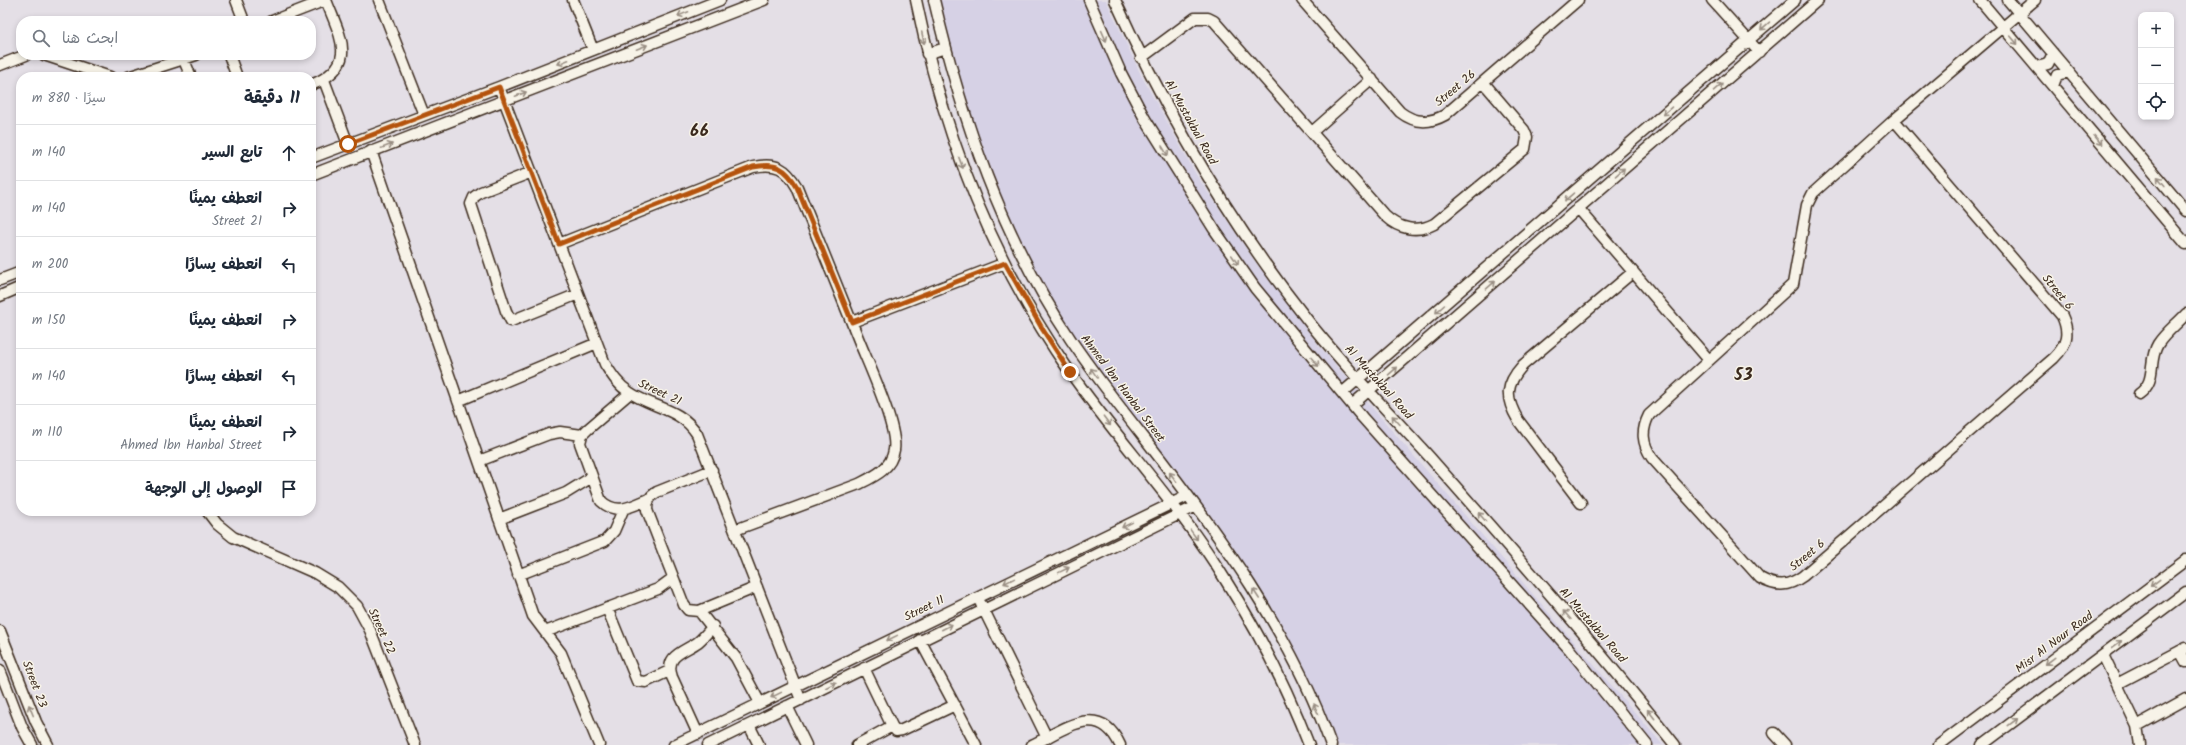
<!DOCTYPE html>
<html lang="ar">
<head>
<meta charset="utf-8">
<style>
  body { margin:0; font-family:Kalam,"Playpen Sans Arabic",sans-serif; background:#f2f2f3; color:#1f2937; direction:rtl }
  .controls { position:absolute; right:12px; top:12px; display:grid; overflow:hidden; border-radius:8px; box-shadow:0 2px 6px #0003 }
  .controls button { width:36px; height:36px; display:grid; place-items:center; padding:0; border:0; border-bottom:1px solid #e0e1e3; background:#fff; color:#1f2937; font:20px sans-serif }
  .stop { position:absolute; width:12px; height:12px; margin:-9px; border:3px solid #b45309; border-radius:50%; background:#fff }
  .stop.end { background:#b45309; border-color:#fff; box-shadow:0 1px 4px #0008 }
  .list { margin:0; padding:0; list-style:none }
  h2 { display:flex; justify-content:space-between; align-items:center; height:52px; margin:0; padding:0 16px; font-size:17px }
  h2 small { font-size:13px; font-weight:400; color:#747a83 }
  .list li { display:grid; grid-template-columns:26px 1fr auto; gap:12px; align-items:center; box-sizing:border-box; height:56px; padding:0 16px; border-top:1px solid #e0e1e3 }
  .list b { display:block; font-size:15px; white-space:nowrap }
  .list p { margin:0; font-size:13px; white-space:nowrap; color:#747a83 }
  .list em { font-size:13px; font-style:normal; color:#747a83 }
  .icon { flex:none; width:22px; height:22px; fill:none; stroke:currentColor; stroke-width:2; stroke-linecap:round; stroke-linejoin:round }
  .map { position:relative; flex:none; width:2186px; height:745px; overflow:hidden; direction:ltr }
  .search { position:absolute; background:#fff; box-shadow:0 2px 6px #0003; left:16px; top:16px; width:300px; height:44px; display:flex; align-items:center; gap:10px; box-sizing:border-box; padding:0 14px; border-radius:16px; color:#747a83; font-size:15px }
  .panel { position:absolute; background:#fff; box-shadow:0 2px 6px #0003; left:16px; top:72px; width:300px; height:444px; border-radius:16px; direction:rtl }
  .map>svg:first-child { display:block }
</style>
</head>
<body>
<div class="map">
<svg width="2186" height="745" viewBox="0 0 2186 745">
  <rect width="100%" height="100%" fill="#e4dfe6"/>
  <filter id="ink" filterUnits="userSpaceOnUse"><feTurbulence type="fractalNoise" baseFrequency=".025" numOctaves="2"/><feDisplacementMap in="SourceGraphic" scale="8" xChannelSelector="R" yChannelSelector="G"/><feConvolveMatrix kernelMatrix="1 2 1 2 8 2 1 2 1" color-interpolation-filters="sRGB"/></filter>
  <g filter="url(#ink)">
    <path fill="#d6d1e5" d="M931 0H1106L1141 75 1197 176 1256 263 1320 347 1663 745H1328L1298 674 1266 616 1231 560 1104 392 1005 228Z"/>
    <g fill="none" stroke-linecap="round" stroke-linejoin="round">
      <defs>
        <path id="minor" d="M236 0 244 21
          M379 0 424 115
          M573 0 593 50
          M916 0C943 132 992 261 1070 372 1120 443 1181 507 1226 581 1259 633 1287 688 1309 745
          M934 0C962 120 1002 237 1071 340 1094 374 1119 406 1145 439 1218 533 1291 632 1331 745
          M1089 0 1121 73 1145 119 1214 229 1255 288 1362 417 1570 650 1647 745
          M1115 0C1167 115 1230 223 1309 322 1348 371 1392 415 1434 462 1516 555 1598 648 1675 745
          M1302 0 1400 112C1414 123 1429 124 1445 115L1578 0
          M1712 0 1759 52
          M1980 0 2186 244
          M2008 0 2186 211
          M272 21 326 0C340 37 360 65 311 85
          M927 54 945 48
          M44 55 110 77
          M229 55 237 77
          M1141 58 1195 18H1208L1214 21 1385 216C1399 229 1417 233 1434 224L1525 149 1527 137 1524 130 1483 82
          M184 60 191 77
          M0 65 26 55
          M2037 67 2048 64 2053 53
          M128 77 196 55
          M324 80 348 144
          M2053 86 2057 75 2069 72
          M499 87 605 364C612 375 618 385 629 392 652 408 681 408 697 434L801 700
          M1894 120 2062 316C2070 333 2067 345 2054 358L1803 576C1788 587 1776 587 1760 578L1652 458C1642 443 1641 431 1649 415L1793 284 1807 205 1813 193 1894 120 2035 0
          M1312 132 1372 79
          M371 151 533 616 561 653 599 745
          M311 158 499 87 720 0
          M532 172 481 192 474 197 471 204 506 311 511 321 578 294
          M311 175 764 0
          M1578 208 1709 360
          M559 244 753 167C776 162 786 168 797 187 818 239 839 291 860 343 869 365 898 428 894 450 891 469 875 476 859 484L735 530
          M0 280 21 272
          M0 296 21 287
          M852 322 1005 263
          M630 393 588 429 582 435 580 443 601 501C617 516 632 506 649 499
          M1342 393 1795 0
          M2139 394C2158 380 2147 362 2158 344 2165 333 2177 324 2186 314
          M458 401 597 343
          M1352 405 1818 0
          M479 461 549 434 560 432 582 435
          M712 470 657 492C650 496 647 501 647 510L684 605 688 610 699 611 757 587
          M1581 503 1518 420C1505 398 1505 385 1523 365L1633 272
          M207 511 217 524 233 537 315 573 338 587 357 606 370 630 415 745
          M499 519 566 493 592 477
          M518 575 605 541 614 531 623 510
          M981 604 1047 738
          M607 608 637 681 646 682 669 671
          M699 611 736 658 760 703
          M0 631 36 722 48 745
          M545 632 658 589 673 578
          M920 640 976 745
          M2180 651 2186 662
          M2103 655 2137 726 2140 745
          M864 668 892 726 896 731 902 730 955 705
          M0 670 22 727 32 745
          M2117 684 2186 648
          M787 706 806 745
          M749 725 759 745
          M2137 726 2186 699
          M1774 733 1785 745
          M698 734 672 677C664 655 684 652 698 642 704 637 708 632 713 626
          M674 745 1187 496
          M708 745 1194 507
          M857 745 892 726
          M1032 745C1064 730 1099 700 1120 745
          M1939 745 2186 560
          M1982 745 2186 592"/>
      </defs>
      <use href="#minor" stroke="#3b2a1e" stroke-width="13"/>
      <use href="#minor" stroke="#f7f3e8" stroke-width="10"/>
    </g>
    <defs><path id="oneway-shaft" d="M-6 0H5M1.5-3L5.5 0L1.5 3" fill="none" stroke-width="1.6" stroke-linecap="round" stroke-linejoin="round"/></defs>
    <g stroke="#998e83">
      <use href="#oneway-shaft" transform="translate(683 14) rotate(158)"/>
      <use href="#oneway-shaft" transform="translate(1765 26) rotate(139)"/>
      <use href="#oneway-shaft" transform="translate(1104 36) rotate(66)"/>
      <use href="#oneway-shaft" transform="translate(923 38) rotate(78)"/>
      <use href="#oneway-shaft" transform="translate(2014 40) rotate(50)"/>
      <use href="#oneway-shaft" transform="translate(642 47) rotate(-21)"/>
      <use href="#oneway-shaft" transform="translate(563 62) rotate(158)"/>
      <use href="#oneway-shaft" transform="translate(1718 87) rotate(-41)"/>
      <use href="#oneway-shaft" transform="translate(521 94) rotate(-21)"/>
      <use href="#oneway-shaft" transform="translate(1667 111) rotate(139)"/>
      <use href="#oneway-shaft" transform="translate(2098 140) rotate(50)"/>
      <use href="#oneway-shaft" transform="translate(387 146) rotate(-21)"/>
      <use href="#oneway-shaft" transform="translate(1165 151) rotate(59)"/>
      <use href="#oneway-shaft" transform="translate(961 163) rotate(69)"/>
      <use href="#oneway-shaft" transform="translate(1620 172) rotate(-41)"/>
      <use href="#oneway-shaft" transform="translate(2161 181) rotate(-130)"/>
      <use href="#oneway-shaft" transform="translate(1569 197) rotate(139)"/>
      <use href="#oneway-shaft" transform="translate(1235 260) rotate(56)"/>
      <use href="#oneway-shaft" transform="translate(1491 285) rotate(-41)"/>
      <use href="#oneway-shaft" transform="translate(1440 309) rotate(138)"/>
      <use href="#oneway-shaft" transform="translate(1315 362) rotate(49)"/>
      <use href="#oneway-shaft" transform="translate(1393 371) rotate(-41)"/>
      <use href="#oneway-shaft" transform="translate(1094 373) rotate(-125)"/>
      <use href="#oneway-shaft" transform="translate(1396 420) rotate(-132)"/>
      <use href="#oneway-shaft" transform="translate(1107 421) rotate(53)"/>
      <use href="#oneway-shaft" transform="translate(1173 477) rotate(-127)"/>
      <use href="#oneway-shaft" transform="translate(1482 517) rotate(-131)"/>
      <use href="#oneway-shaft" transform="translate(1127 525) rotate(154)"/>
      <use href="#oneway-shaft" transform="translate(1194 535) rotate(54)"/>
      <use href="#oneway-shaft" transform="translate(1064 570) rotate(-26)"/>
      <use href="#oneway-shaft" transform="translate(1009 581) rotate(154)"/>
      <use href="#oneway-shaft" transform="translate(2155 583) rotate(143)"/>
      <use href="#oneway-shaft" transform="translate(1256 594) rotate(-123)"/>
      <use href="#oneway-shaft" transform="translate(1567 615) rotate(-132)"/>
      <use href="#oneway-shaft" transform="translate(947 627) rotate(-27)"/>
      <use href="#oneway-shaft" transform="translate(892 638) rotate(154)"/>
      <use href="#oneway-shaft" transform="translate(2117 644) rotate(-37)"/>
      <use href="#oneway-shaft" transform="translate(2050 661) rotate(143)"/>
      <use href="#oneway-shaft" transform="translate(831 685) rotate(-27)"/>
      <use href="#oneway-shaft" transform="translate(776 695) rotate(154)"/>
      <use href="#oneway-shaft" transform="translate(1316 709) rotate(-114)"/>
      <use href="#oneway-shaft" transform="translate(31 710) rotate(-112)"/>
      <use href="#oneway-shaft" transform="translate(1651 714) rotate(-128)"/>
      <use href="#oneway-shaft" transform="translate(2013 722) rotate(-37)"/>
    </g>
  </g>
  <g fill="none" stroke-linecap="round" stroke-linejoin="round" filter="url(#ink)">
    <path stroke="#b45309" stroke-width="5" d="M348 144 499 87 559 244 753 167C776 162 786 168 797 187L852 322 1005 263 1043 330 1070 372"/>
  </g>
  <g text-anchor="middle" stroke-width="3" stroke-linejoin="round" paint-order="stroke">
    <g font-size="12" fill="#3b2a1e" stroke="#f7f3e8">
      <text transform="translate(1455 88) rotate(-40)" y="4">Street 26</text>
      <text transform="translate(1191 122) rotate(61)" y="4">Al Mustakbal Road</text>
      <text transform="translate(2058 292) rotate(51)" y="4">Street 6</text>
      <text transform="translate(1379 382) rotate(48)" y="4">Al Mustakbal Road</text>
      <text transform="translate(1123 388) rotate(53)" y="4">Ahmed Ibn Hanbal Street</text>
      <text transform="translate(660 392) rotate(25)" y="4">Street 21</text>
      <text transform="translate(1807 555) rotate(-40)" y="4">Street 6</text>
      <text transform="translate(924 608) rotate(-26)" y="4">Street 11</text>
      <text transform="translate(1593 625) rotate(49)" y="4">Al Mustakbal Road</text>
      <text transform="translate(382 631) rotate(66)" y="4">Street 22</text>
      <text transform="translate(2054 642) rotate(-37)" y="4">Misr Al Nour Road</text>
      <text transform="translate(35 684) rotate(69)" y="4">Street 23</text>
    </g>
    <g font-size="16" font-weight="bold" letter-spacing="1" fill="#3b2a1e" stroke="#f7f3e8">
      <text x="700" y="136">66</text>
      <text x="1744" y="380">53</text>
    </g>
  </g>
</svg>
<div class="controls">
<button>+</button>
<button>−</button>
<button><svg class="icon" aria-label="locate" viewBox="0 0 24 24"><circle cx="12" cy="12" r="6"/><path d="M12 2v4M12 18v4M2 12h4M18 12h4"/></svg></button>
</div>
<div class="stop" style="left:348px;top:144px"></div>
<div class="stop end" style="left:1070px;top:372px"></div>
<div class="search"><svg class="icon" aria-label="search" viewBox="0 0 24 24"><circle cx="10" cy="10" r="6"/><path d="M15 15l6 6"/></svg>ابحث هنا</div>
<section class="panel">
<h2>11 دقيقة<small>سيرًا · 880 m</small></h2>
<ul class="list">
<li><svg class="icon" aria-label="ahead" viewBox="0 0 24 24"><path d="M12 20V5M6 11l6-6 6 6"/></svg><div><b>تابع السير</b></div><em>140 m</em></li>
<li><svg class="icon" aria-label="right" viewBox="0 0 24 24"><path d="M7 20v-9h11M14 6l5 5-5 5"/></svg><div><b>انعطف يمينًا</b><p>Street 21</p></div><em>140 m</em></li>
<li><svg class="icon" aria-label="left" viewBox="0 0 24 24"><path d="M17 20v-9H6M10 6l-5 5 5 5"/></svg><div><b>انعطف يسارًا</b></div><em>200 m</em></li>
<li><svg class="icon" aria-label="right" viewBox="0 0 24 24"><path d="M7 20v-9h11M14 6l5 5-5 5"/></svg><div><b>انعطف يمينًا</b></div><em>150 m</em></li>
<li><svg class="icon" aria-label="left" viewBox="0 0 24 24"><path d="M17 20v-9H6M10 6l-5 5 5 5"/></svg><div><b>انعطف يسارًا</b></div><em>140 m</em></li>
<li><svg class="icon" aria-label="right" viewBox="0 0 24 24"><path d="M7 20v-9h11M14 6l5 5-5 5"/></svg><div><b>انعطف يمينًا</b><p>Ahmed Ibn Hanbal Street</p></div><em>110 m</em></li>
<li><svg class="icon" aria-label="arrive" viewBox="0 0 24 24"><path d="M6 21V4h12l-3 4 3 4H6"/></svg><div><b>الوصول إلى الوجهة</b></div></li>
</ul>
</section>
</div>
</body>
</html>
